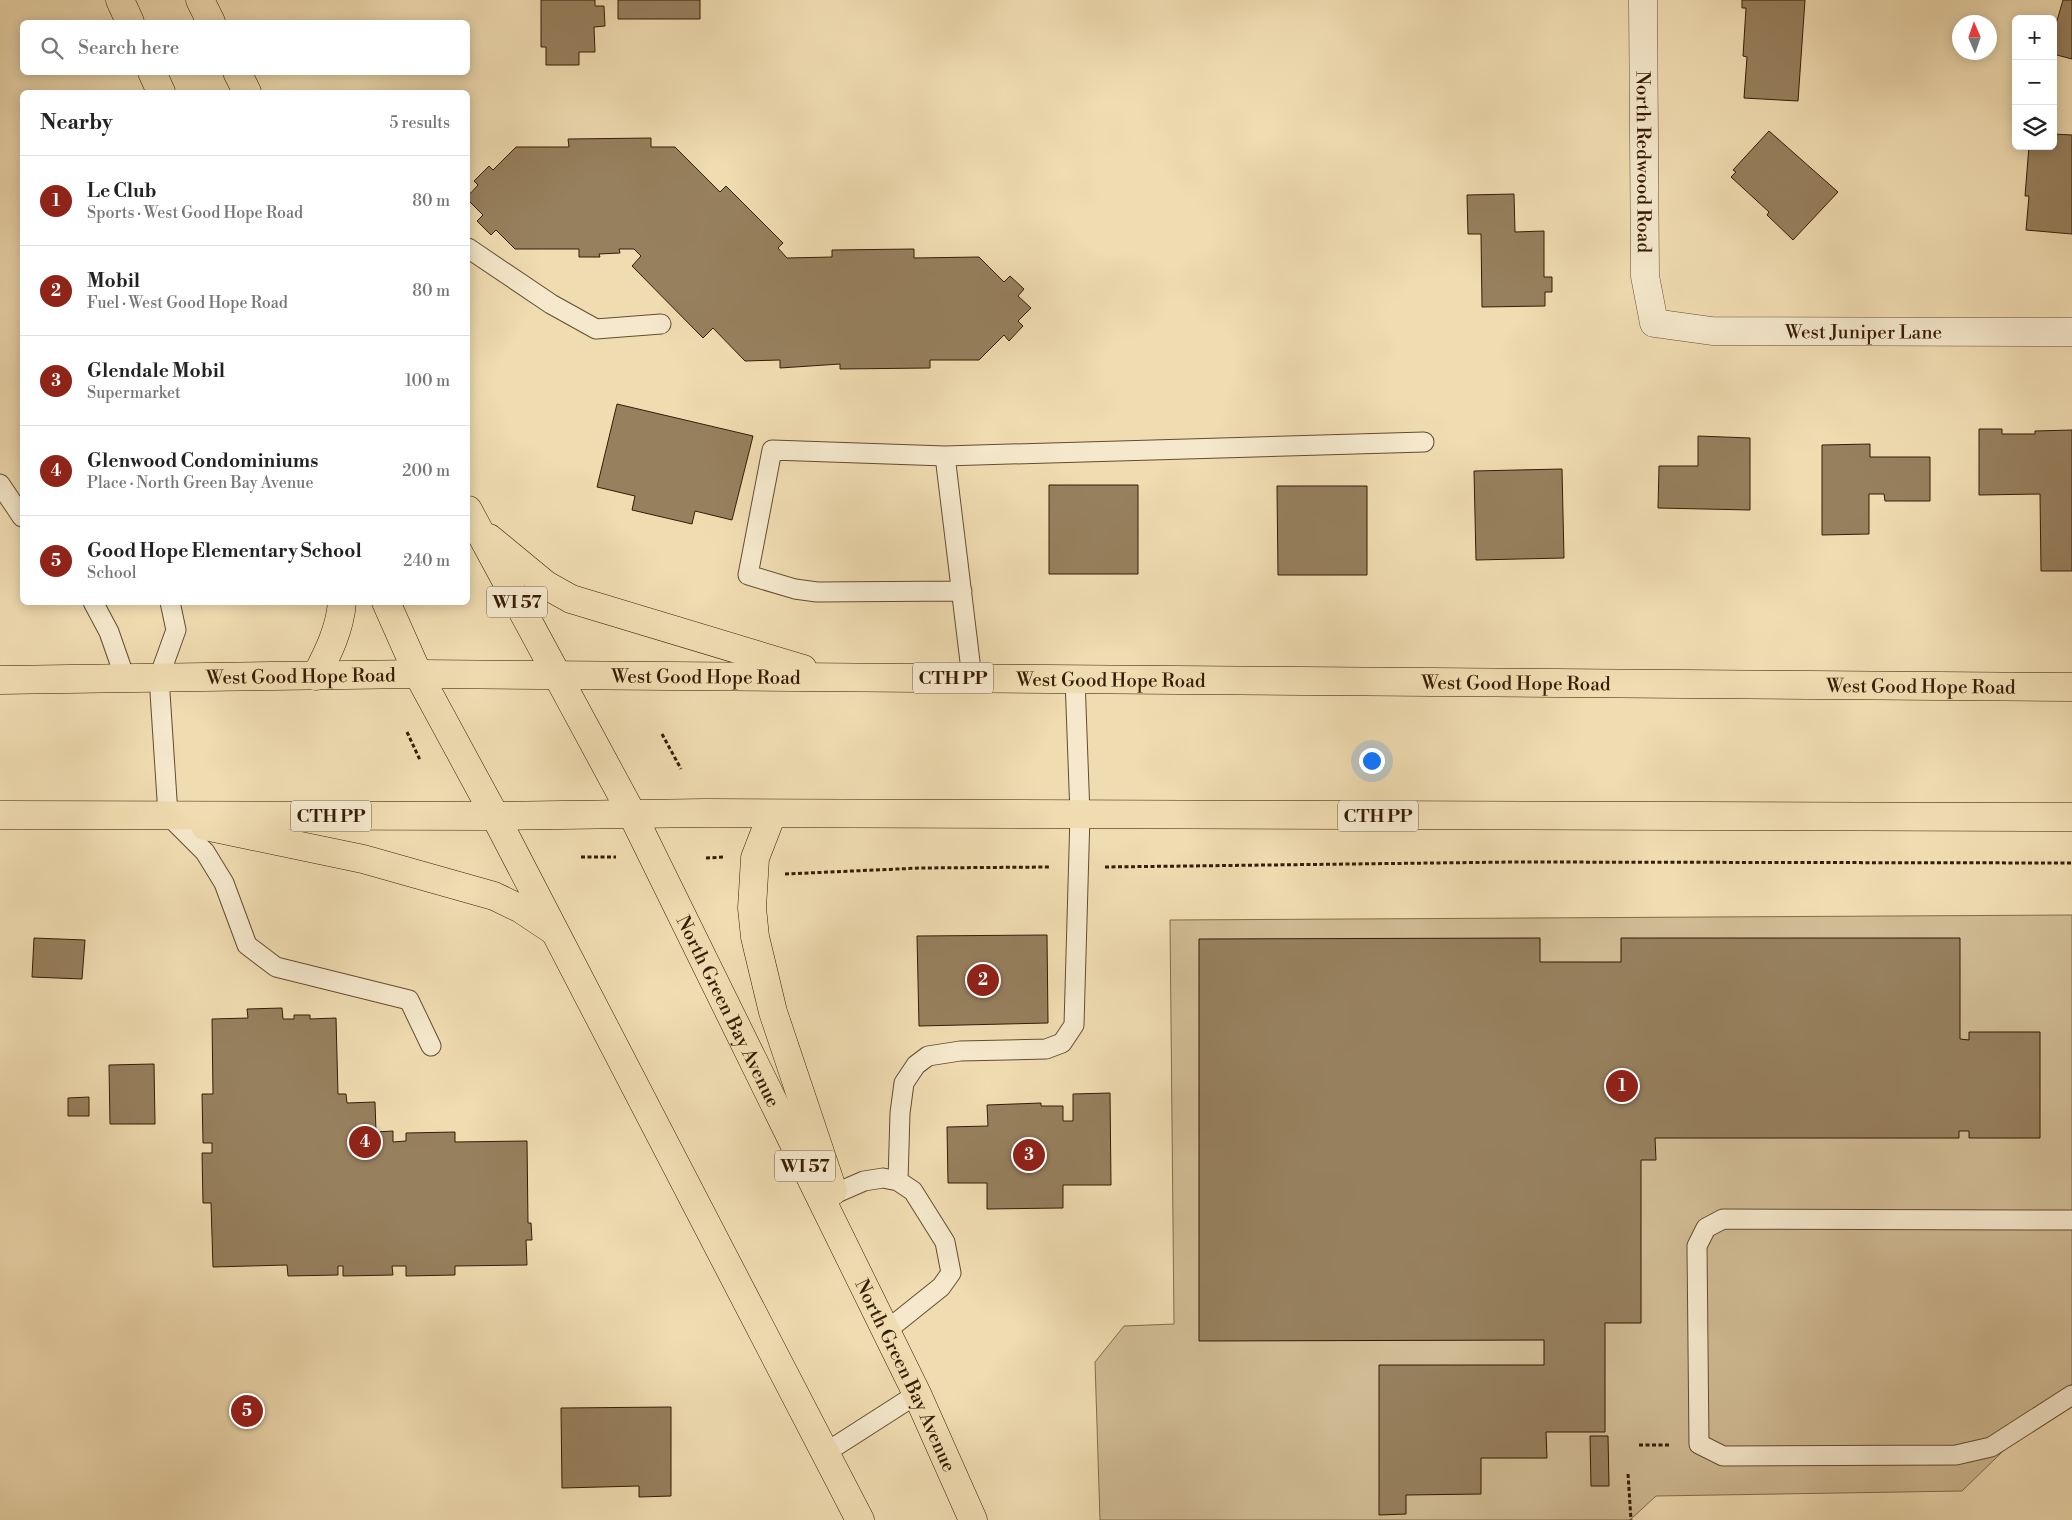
<!DOCTYPE html>
<html lang="en">
<head>
<meta charset="utf-8">
<style>
  body { margin:0; font-family:"Libre Bodoni",serif; background:#f2f2f2; color:#222 }
  .controls { position:absolute; right:15px; top:15px; display:grid; overflow:hidden; border-radius:8px; box-shadow:0 2px 12px #0003 }
  .controls button { width:45px; height:45px; display:grid; place-items:center; padding:0; border:0; border-bottom:1px solid #e0e0e0; background:#fff; color:#222; font:25px sans-serif }
  .compass { position:absolute; left:1952px; top:15px; width:45px; height:45px; border-radius:50%; background:#fff; box-shadow:0 2px 12px #0003; rotate:358deg }
  .you { position:absolute; left:1371px; top:760px; width:18px; height:18px; margin:-12px; border:4px solid #fff; border-radius:50%; background:#1a73e8; box-shadow:0 0 0 8px #1a73e833 }
  .badge { display:grid; place-items:center; width:32px; height:32px; border-radius:50%; background:#8f2418; color:#fff; font-size:16px; font-weight:700 }
  .pin { position:absolute; translate:-50% -50%; border:2px solid #fff; box-shadow:0 1px 5px #0006 }
  .list { margin:0; padding:0; list-style:none }
  h2 { display:flex; justify-content:space-between; align-items:center; height:65px; margin:0; padding:0 20px; font-size:21px }
  h2 small { font-size:16px; font-weight:400; color:#767676 }
  .list li { display:grid; grid-template-columns:32px 1fr auto; gap:15px; align-items:center; box-sizing:border-box; height:90px; padding:0 20px; border-top:1px solid #e0e0e0 }
  .list b { display:block; font-size:19px; white-space:nowrap }
  .list p { margin:0; font-size:16px; white-space:nowrap; color:#767676 }
  .list em { font-size:16px; font-style:normal; color:#767676 }
  .icon { flex:none; width:28px; height:28px; fill:none; stroke:currentColor; stroke-width:2; stroke-linecap:round; stroke-linejoin:round }
  .map { position:relative; flex:none; width:2072px; height:1520px; overflow:hidden }
  .search { position:absolute; background:#fff; box-shadow:0 2px 12px #0003; left:20px; top:20px; width:450px; height:55px; display:flex; align-items:center; gap:12px; box-sizing:border-box; padding:0 18px; border-radius:8px; color:#767676; font-size:19px }
  .panel { position:absolute; background:#fff; box-shadow:0 2px 12px #0003; left:20px; top:90px; width:450px; height:515px; border-radius:8px }
  .map>svg:first-child { display:block }
</style>
</head>
<body>
<div class="map">
<svg width="2072" height="1520" viewBox="0 0 2072 1520">
  <rect width="100%" height="100%" fill="#f0dcb1"/>
  <filter id="stains"><feTurbulence type="fractalNoise" baseFrequency=".004" numOctaves="4"/><feColorMatrix values="0 0 0 0 .2 0 0 0 0 .09 0 0 0 0 .02 0 0 0 .5 -.17"/></filter>
  <radialGradient id="worn" r=".72"><stop offset=".6" stop-color="#630" stop-opacity="0"/><stop offset="1" stop-color="#630" stop-opacity=".3"/></radialGradient>
  <path fill="#d0bb94" stroke="#836c4c" d="M2072 915V1384L1962 1491 1656 1496 1630 1520H1100L1095 1362 1124 1326 1174 1324 1170 920Z"/>
  <path fill="#97805e" stroke="#361c05" d="M541 0H595V6H604L605 26 594 27 595 52H579V65H546V47H541Z
    M618 0H700V19H618Z
    M1742 0H1805L1798 101 1744 98 1747 57 1743 56 1746 8H1742Z
    M2063 0H2072V59L2053 54V34Z
    M1769 131 1838 192 1793 240 1767 215 1769 212 1731 177 1736 172 1733 170Z
    M2053 134 2072 135V234L2026 230 2029 196H2025L2029 146H2053Z
    M651 138V147H675L720 192 726 186 783 243 778 248 787 258 832 257V250L914 249V258L979 257 1004 282 1010 276 1024 289 1018 296 1031 308 1018 321 1023 326 1009 341 1004 335 979 360H930V368L840 369V364L780 368V360L745 361 713 328 703 338 632 266 641 256 634 249H619L620 253 599 254 600 257H579V249H515L496 230 491 235 477 221 483 215 468 200V196L478 185 474 181 489 166 493 170 516 147H569L568 139Z
    M1514 194 1515 232 1544 231V277H1552V292H1545V306L1482 307 1481 234H1468L1467 195Z
    M617 404 753 436 732 520 695 511 692 524 632 510 635 496 597 487Z
    M1979 429H2002V434H2035V431L2072 430V571H2041L2040 494 1979 495Z
    M1698 436 1750 438V510L1658 508 1659 466H1698Z
    M1870 444V457H1930V501H1885L1884 494H1869V534L1822 535V445Z
    M1562 469 1564 558 1476 560 1474 471Z
    M1049 485H1138V574H1049Z
    M1277 486H1367V575H1278Z
    M1047 935 1048 1023 919 1026 917 936Z
    M34 938 85 940 82 979 32 977Z
    M1540 938V962H1621V938H1960V1039L1969 1040V1032H2040V1138H1969V1131H1959V1138H1655L1656 1160H1641V1323H1605V1432H1546L1547 1458H1481V1494L1406 1495V1514L1379 1515V1365H1544V1340L1199 1341V939Z
    M282 1008 283 1019H294V1015H310V1019L336 1018 338 1094H346L347 1103 375 1102 376 1132 393 1131V1142L406 1141V1133L455 1132V1142L527 1141 528 1223H531L532 1240H526L527 1265 455 1266V1275L406 1276V1266H392L393 1275 343 1276V1266H338V1275L288 1276 287 1265 213 1267 211 1203H203L202 1153H212V1143H203L202 1094H213L212 1019 248 1018 247 1009Z
    M154 1064 155 1124H110L109 1065Z
    M1110 1093 1111 1185H1063V1208L987 1209V1183H948L947 1127 988 1126 987 1105 1041 1103V1106H1063V1121H1073V1094Z
    M89 1097V1116H68V1098Z
    M671 1407V1496L639 1497V1486L562 1488 561 1408Z
    M1590 1436H1608L1609 1486H1591Z"/>
  <g fill="none" stroke-linecap="round" stroke-linejoin="round">
    <defs>
      <path id="lane" d="M468 248 551 304 596 329 661 324
        M945 456 772 450 748 575 795 589 817 592 962 591
        M0 484 22 517
        M93 602 109 632 125 678
        M170 602 176 630 159 677 168 815 205 852 224 883 247 945 276 967 409 1000 431 1046
        M972 678 945 456 1424 442
        M898 1181 900 1113 904 1083 916 1065 928 1056 960 1051 1046 1049 1062 1043 1074 1025 1080 815 1075 679
        M834 1194 864 1181 883 1178 898 1181 913 1191 945 1242 951 1273 941 1287 886 1331
        M2072 1220 1723 1219 1706 1228 1697 1246 1699 1444 1723 1456 1956 1455 1991 1447 2072 1395
        M825 1453 917 1394"/>
      <g id="street">
        <path id="s1" d="M1643 0 1645 276 1654 323 1712 331 2072 332"/>
      </g>
      <g id="primary">
        <path d="M120 0 130 22"/>
        <path d="M200 0 211 22"/>
        <path d="M152 72 161 92"/>
        <path d="M237 72 247 92"/>
        <path id="s2" d="M468 510 632 814 917 1394 973 1520"/>
        <path d="M489 538 546 585 571 599 803 669"/>
        <path d="M386 602 418 674 495 816 860 1520"/>
        <path d="M316 676C328 653 340 629 342 602"/>
        <path id="s3" d="M0 680 418 674 2072 687"/>
        <path d="M772 814 755 858 752 908 755 937 773 1012 833 1191"/>
        <path d="M0 815 495 816 705 813 2072 817"/>
        <path d="M205 826 363 859 494 896 521 909 554 931"/>
      </g>
    </defs>
    <use href="#lane" stroke="#644c30" stroke-width="21"/>
    <use href="#street" stroke="#644c30" stroke-width="29"/>
    <use href="#primary" stroke="#361c05" stroke-width="29"/>
    <path stroke="#361c05" stroke-width="3" stroke-dasharray="4 2.5" stroke-linecap="butt" d="M407 732 420 760
      M662 734 681 769
      M581 857H616
      M706 858 724 857
      M1105 867 1514 862 2072 863
      M785 874 920 868 1051 867
      M1639 1445H1671
      M1628 1474 1631 1520"/>
    <use href="#lane" stroke="#f5e8cc" stroke-width="19"/>
    <use href="#street" stroke="#f5e8cc" stroke-width="28"/>
    <use href="#primary" stroke="#f0dcb1" stroke-width="28"/>
  </g>
  <g text-anchor="middle" stroke-width="5" stroke-linejoin="round" paint-order="stroke">
    <g fill="#f5e8cc" stroke="#6f5941" stroke-width="1">
      <rect x="487" y="586.5" width="60" height="31" rx="4"/>
      <rect x="913" y="662.5" width="80" height="31" rx="4"/>
      <rect x="291" y="800.5" width="80" height="31" rx="4"/>
      <rect x="1338" y="800.5" width="80" height="31" rx="4"/>
      <rect x="775" y="1150.5" width="60" height="31" rx="4"/>
    </g>
    <g font-size="18" font-weight="bold" fill="#361c05">
      <text x="517" y="608">WI 57</text>
      <text x="953" y="684">CTH PP</text>
      <text x="331" y="822">CTH PP</text>
      <text x="1378" y="822">CTH PP</text>
      <text x="805" y="1172">WI 57</text>
    </g>
    <g font-size="19" fill="#361c05" stroke="#f5e8cc">
      <text dy="7" stroke="none"><textPath href="#s1" startOffset="162">North Redwood Road</textPath></text>
      <text dy="7" stroke="none"><textPath href="#s1" startOffset="534">West Juniper Lane</textPath></text>
      <text dy="7" stroke="none"><textPath href="#s3" startOffset="301">West Good Hope Road</textPath></text>
      <text dy="7" stroke="none"><textPath href="#s3" startOffset="706">West Good Hope Road</textPath></text>
      <text dy="7" stroke="none"><textPath href="#s3" startOffset="1111">West Good Hope Road</textPath></text>
      <text dy="7" stroke="none"><textPath href="#s3" startOffset="1516">West Good Hope Road</textPath></text>
      <text dy="7" stroke="none"><textPath href="#s3" startOffset="1921">West Good Hope Road</textPath></text>
      <text dy="7" stroke="none"><textPath href="#s2" startOffset="565">North Green Bay Avenue</textPath></text>
      <text dy="7" stroke="none"><textPath href="#s2" startOffset="970">North Green Bay Avenue</textPath></text>
    </g>
  </g>
  <rect width="100%" height="100%" filter="url(#stains)"/>
  <rect width="100%" height="100%" fill="url(#worn)"/>
</svg>
<div class="controls">
<button>+</button>
<button>−</button>
<button><svg class="icon" aria-label="layers" viewBox="0 0 24 24"><path d="M12 4l9 5-9 5-9-5zM3 14l9 5 9-5"/></svg></button>
</div>
<svg class="compass" viewBox="-18 -18 36 36"><path d="M0-13l5 13h-10z" fill="#e53935"/><path d="M0 13l5-13h-10z" fill="#767676"/></svg>
<div class="you"></div>
<div class="pin badge" style="left:1622px;top:1086px">1</div>
<div class="pin badge" style="left:983px;top:980px">2</div>
<div class="pin badge" style="left:1029px;top:1155px">3</div>
<div class="pin badge" style="left:365px;top:1142px">4</div>
<div class="pin badge" style="left:247px;top:1411px">5</div>
<div class="search"><svg class="icon" aria-label="search" viewBox="0 0 24 24"><circle cx="10" cy="10" r="6"/><path d="M15 15l6 6"/></svg>Search here</div>
<section class="panel">
<h2>Nearby<small>5 results</small></h2>
<ul class="list">
<li><span class="badge">1</span><div><b>Le Club</b><p>Sports · West Good Hope Road</p></div><em>80 m</em></li>
<li><span class="badge">2</span><div><b>Mobil</b><p>Fuel · West Good Hope Road</p></div><em>80 m</em></li>
<li><span class="badge">3</span><div><b>Glendale Mobil</b><p>Supermarket</p></div><em>100 m</em></li>
<li><span class="badge">4</span><div><b>Glenwood Condominiums</b><p>Place · North Green Bay Avenue</p></div><em>200 m</em></li>
<li><span class="badge">5</span><div><b>Good Hope Elementary School</b><p>School</p></div><em>240 m</em></li>
</ul>
</section>
</div>
</body>
</html>
